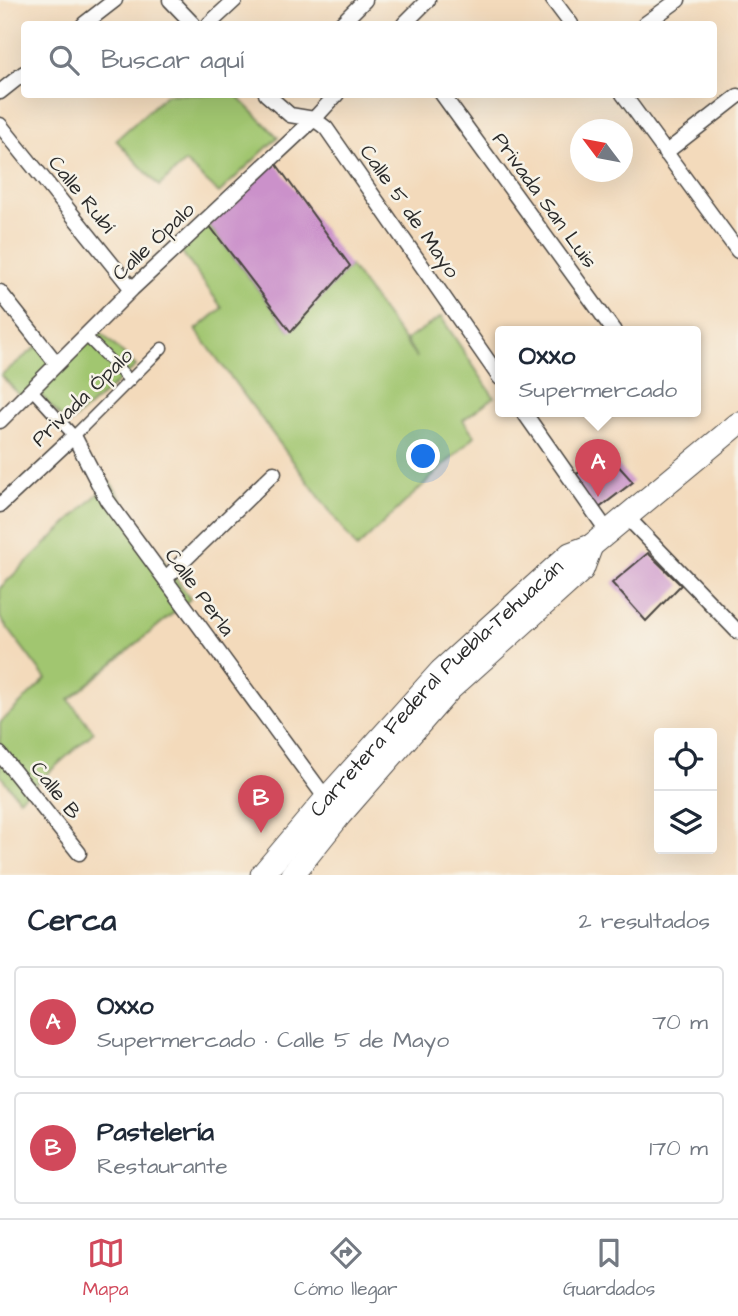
<!DOCTYPE html>
<html lang="es">
<head>
<meta charset="utf-8">
<style>
  body { margin:0; font-family:"Architects Daughter",sans-serif; background:#f2f2f3; color:#1f2937 }
  .controls { position:absolute; right:21px; bottom:21px; display:grid; overflow:hidden; border-radius:7px; box-shadow:0 7px 28px #0002 }
  .controls button { width:63px; height:63px; display:grid; place-items:center; padding:0; border:0; border-bottom:2px solid #e0e1e3; background:#fff; color:#1f2937; font:35px sans-serif }
  .compass { position:absolute; left:570px; top:119px; width:63px; height:63px; border-radius:50%; background:#fff; box-shadow:0 7px 28px #0002; rotate:302deg }
  .you { position:absolute; left:424px; top:457px; width:24px; height:24px; margin:-18px; border:5px solid #fff; border-radius:50%; background:#1a73e8; box-shadow:0 0 0 10px #1a73e833 }
  .badge { display:grid; place-items:center; width:46px; height:46px; border-radius:50%; background:#d1495b; color:#fff; font-size:23px; font-weight:700 }
  .pin { position:absolute; translate:-50% -58px; filter:drop-shadow(0 2px 4px #0008) }
  .pin::after { content:''; position:absolute; top:37px; width:24px; height:21px; background:inherit; clip-path:polygon(0 0,100% 0,50% 100%) }
  .popup { position:absolute; left:495px; top:326px; width:206px; height:91px; box-sizing:border-box; display:grid; place-content:center; border-radius:7px; background:#fff; filter:drop-shadow(0 2px 5px #0005); font-size:23px; white-space:nowrap; color:#747a83 }
  .popup b { font-size:26px; color:#1f2937 }
  .popup::after { content:''; position:absolute; left:50%; top:100%; margin-left:-14px; border:14px solid transparent; border-top-color:#fff }
  .list { margin:0; padding:0; list-style:none }
  h2 { display:flex; justify-content:space-between; align-items:center; height:91px; margin:0; padding:0 28px; font-size:30px }
  h2 small { font-size:23px; font-weight:400; color:#747a83 }
  .list li { display:grid; grid-template-columns:46px 1fr auto; gap:21px; align-items:center; box-sizing:border-box; height:112px; margin:0 14px 14px; padding:0 14px; border:2px solid #e0e1e3; border-radius:7px }
  .list b { display:block; font-size:26px; white-space:nowrap }
  .list p { margin:0; font-size:23px; white-space:nowrap; color:#747a83 }
  .list em { font-size:23px; font-style:normal; color:#747a83 }
  .icon { flex:none; width:38px; height:38px; fill:none; stroke:currentColor; stroke-width:2; stroke-linecap:round; stroke-linejoin:round }
  .map { position:relative; flex:none; width:738px; height:875px; overflow:hidden }
  .search { position:absolute; background:#fff; box-shadow:0 7px 28px #0002; left:21px; right:21px; top:21px; height:77px; display:flex; align-items:center; gap:18px; box-sizing:border-box; padding:0 24px; border-radius:7px; color:#747a83; font-size:26px }
  .sheet { height:343px; background:#fff }
  nav { display:flex; justify-content:space-around; align-items:center; box-sizing:border-box; height:98px; border-top:2px solid #e0e1e3; background:#fff; font-size:19px; color:#747a83 }
  nav a { display:grid; justify-items:center; gap:4px }
  nav .on { color:#d1495b }
  .map>svg:first-child { display:block }
</style>
</head>
<body>
<div class="map">
<svg width="738" height="875" viewBox="0 0 738 875">
  <rect width="100%" height="100%" fill="#f7f3e8"/>
  <filter id="ink" filterUnits="userSpaceOnUse"><feTurbulence type="fractalNoise" baseFrequency=".0143" numOctaves="2"/><feDisplacementMap in="SourceGraphic" scale="14" xChannelSelector="R" yChannelSelector="G"/><feConvolveMatrix kernelMatrix="1 2 1 2 8 2 1 2 1" color-interpolation-filters="sRGB"/></filter>
  <filter id="wash" filterUnits="userSpaceOnUse"><feTurbulence type="fractalNoise" baseFrequency=".00686" numOctaves="4" result="noise"/><feDisplacementMap in="SourceGraphic" scale="28" xChannelSelector="R" yChannelSelector="G"/><feGaussianBlur stdDeviation="1.57" result="paint"/><feColorMatrix in="noise" values="0 0 0 0 0 0 0 0 0 0 0 0 0 0 0 0 0 1.4 0 .05"/><feComposite in="paint" operator="in"/></filter>
  <g filter="url(#wash)">
    <rect width="100%" height="100%" fill="#f3dabb"/>
    <path fill="#a1c670" stroke="#66784e" stroke-width="2" d="M167 94 236 95 278 137 219 193 185 162 159 186 116 140Z
      M206 221 290 331 350 266 417 358 406 340 441 317 494 397 463 420 475 436 357 548 196 330 222 308 179 248Z
      M97 329 136 366 68 425 35 389Z
      M39 345 55 364 21 397 1 375Z
      M110 482 190 599 69 700 94 732 19 799 0 775V723L46 679 0 618V588Z"/>
    <g id="blocks">
      <path fill="#cb91ca" d="M272 158 350 266 291 332 206 221Z
        M605 451 633 482 594 512 571 479Z
        M648 553 681 585 646 621 612 583Z"/>
    </g>
  </g>
  <g filter="url(#ink)">
    <use href="#blocks" fill-opacity="0" stroke="#494541" stroke-width="2"/>
    <g fill="none" stroke-linecap="round" stroke-linejoin="round">
      <defs>
        <path id="pedestrian" d="M86 336 130 381
          M32 390 74 436 162 348"/>
        <path id="minor" d="M170 0 193 24
          M553 0 571 24
          M84 24 115 0
          M209 24 235 0
          M341 24 365 0
          M404 24 428 0
          M645 24 678 0
          M0 92 24 73
          M266 94 290 115 314 119 326 128 500 378
          M442 94 614 331
          M623 94 738 251
          M0 125 132 289
          M665 153 738 96
          M0 292 57 364
          M523 411 608 532
          M0 421 132 289 314 119 337 94
          M0 505 74 436 107 500 330 804
          M627 517 738 632
          M165 579 274 473
          M0 754 79 853"/>
        <g id="primary">
          <path id="s1" d="M262 875 326 799 441 671 570 554 591 546 738 424"/>
          <path d="M292 875 339 816 450 689 582 570 591 546"/>
        </g>
      </defs>
      <use href="#pedestrian" stroke="#494541" stroke-width="13"/>
      <use href="#minor" stroke="#494541" stroke-width="17"/>
      <use href="#primary" stroke="#494541" stroke-width="25"/>
      <use href="#pedestrian" stroke="#fff" stroke-width="10"/>
      <use href="#minor" stroke="#fff" stroke-width="14"/>
      <use href="#primary" stroke="#fff" stroke-width="23"/>
    </g>
  </g>
  <g text-anchor="middle" stroke-width="5" stroke-linejoin="round" paint-order="stroke">
    <g font-size="21" fill="#2b2b2b" stroke="#f7f3e8">
      <text transform="translate(82 194) rotate(51)" y="7">Calle Rubí</text>
      <text transform="translate(545 200) rotate(54)" y="7">Privada San Luis</text>
      <text transform="translate(410 211) rotate(55)" y="7">Calle 5 de Mayo</text>
      <text transform="translate(153 241) rotate(-43)" y="7">Calle Ópalo</text>
      <text transform="translate(82 397) rotate(-44)" y="7">Privada Ópalo</text>
      <text transform="translate(200 592) rotate(54)" y="7">Calle Perla</text>
      <text dy="7" stroke="none"><textPath href="#s1" startOffset="256">Carretera Federal Puebla-Tehuacán</textPath></text>
      <text transform="translate(56 790) rotate(52)" y="7">Calle B</text>
    </g>
  </g>
</svg>
<div class="controls">
<button><svg class="icon" aria-label="locate" viewBox="0 0 24 24"><circle cx="12" cy="12" r="6"/><path d="M12 2v4M12 18v4M2 12h4M18 12h4"/></svg></button>
<button><svg class="icon" aria-label="layers" viewBox="0 0 24 24"><path d="M12 4l9 5-9 5-9-5zM3 14l9 5 9-5"/></svg></button>
</div>
<svg class="compass" viewBox="-18 -18 36 36"><path d="M0-13l5 13h-10z" fill="#e53935"/><path d="M0 13l5-13h-10z" fill="#747a83"/></svg>
<div class="you"></div>
<div class="pin badge" style="left:598px;top:497px">A</div>
<div class="popup"><b>Oxxo</b>Supermercado</div>
<div class="pin badge" style="left:261px;top:833px">B</div>
<div class="search"><svg class="icon" aria-label="search" viewBox="0 0 24 24"><circle cx="10" cy="10" r="6"/><path d="M15 15l6 6"/></svg>Buscar aquí</div>
</div>
<section class="sheet">
<h2>Cerca<small>2 resultados</small></h2>
<ul class="list">
<li><span class="badge">A</span><div><b>Oxxo</b><p>Supermercado · Calle 5 de Mayo</p></div><em>70 m</em></li>
<li><span class="badge">B</span><div><b>Pastelería</b><p>Restaurante</p></div><em>170 m</em></li>
</ul>
</section>
<nav>
<a class="on"><svg class="icon" aria-label="map" viewBox="0 0 24 24"><path d="M3 6l6-2 6 2 6-2v14l-6 2-6-2-6 2zM9 4v14M15 6v14"/></svg>Mapa</a>
<a><svg class="icon" aria-label="directions" viewBox="0 0 24 24"><path d="M12 3l9 9-9 9-9-9zM9 14v-3h6M13 9l2 2-2 2"/></svg>Cómo llegar</a>
<a><svg class="icon" aria-label="saved" viewBox="0 0 24 24"><path d="M7 4h10v16l-5-4-5 4z"/></svg>Guardados</a>
</nav>
</body>
</html>
